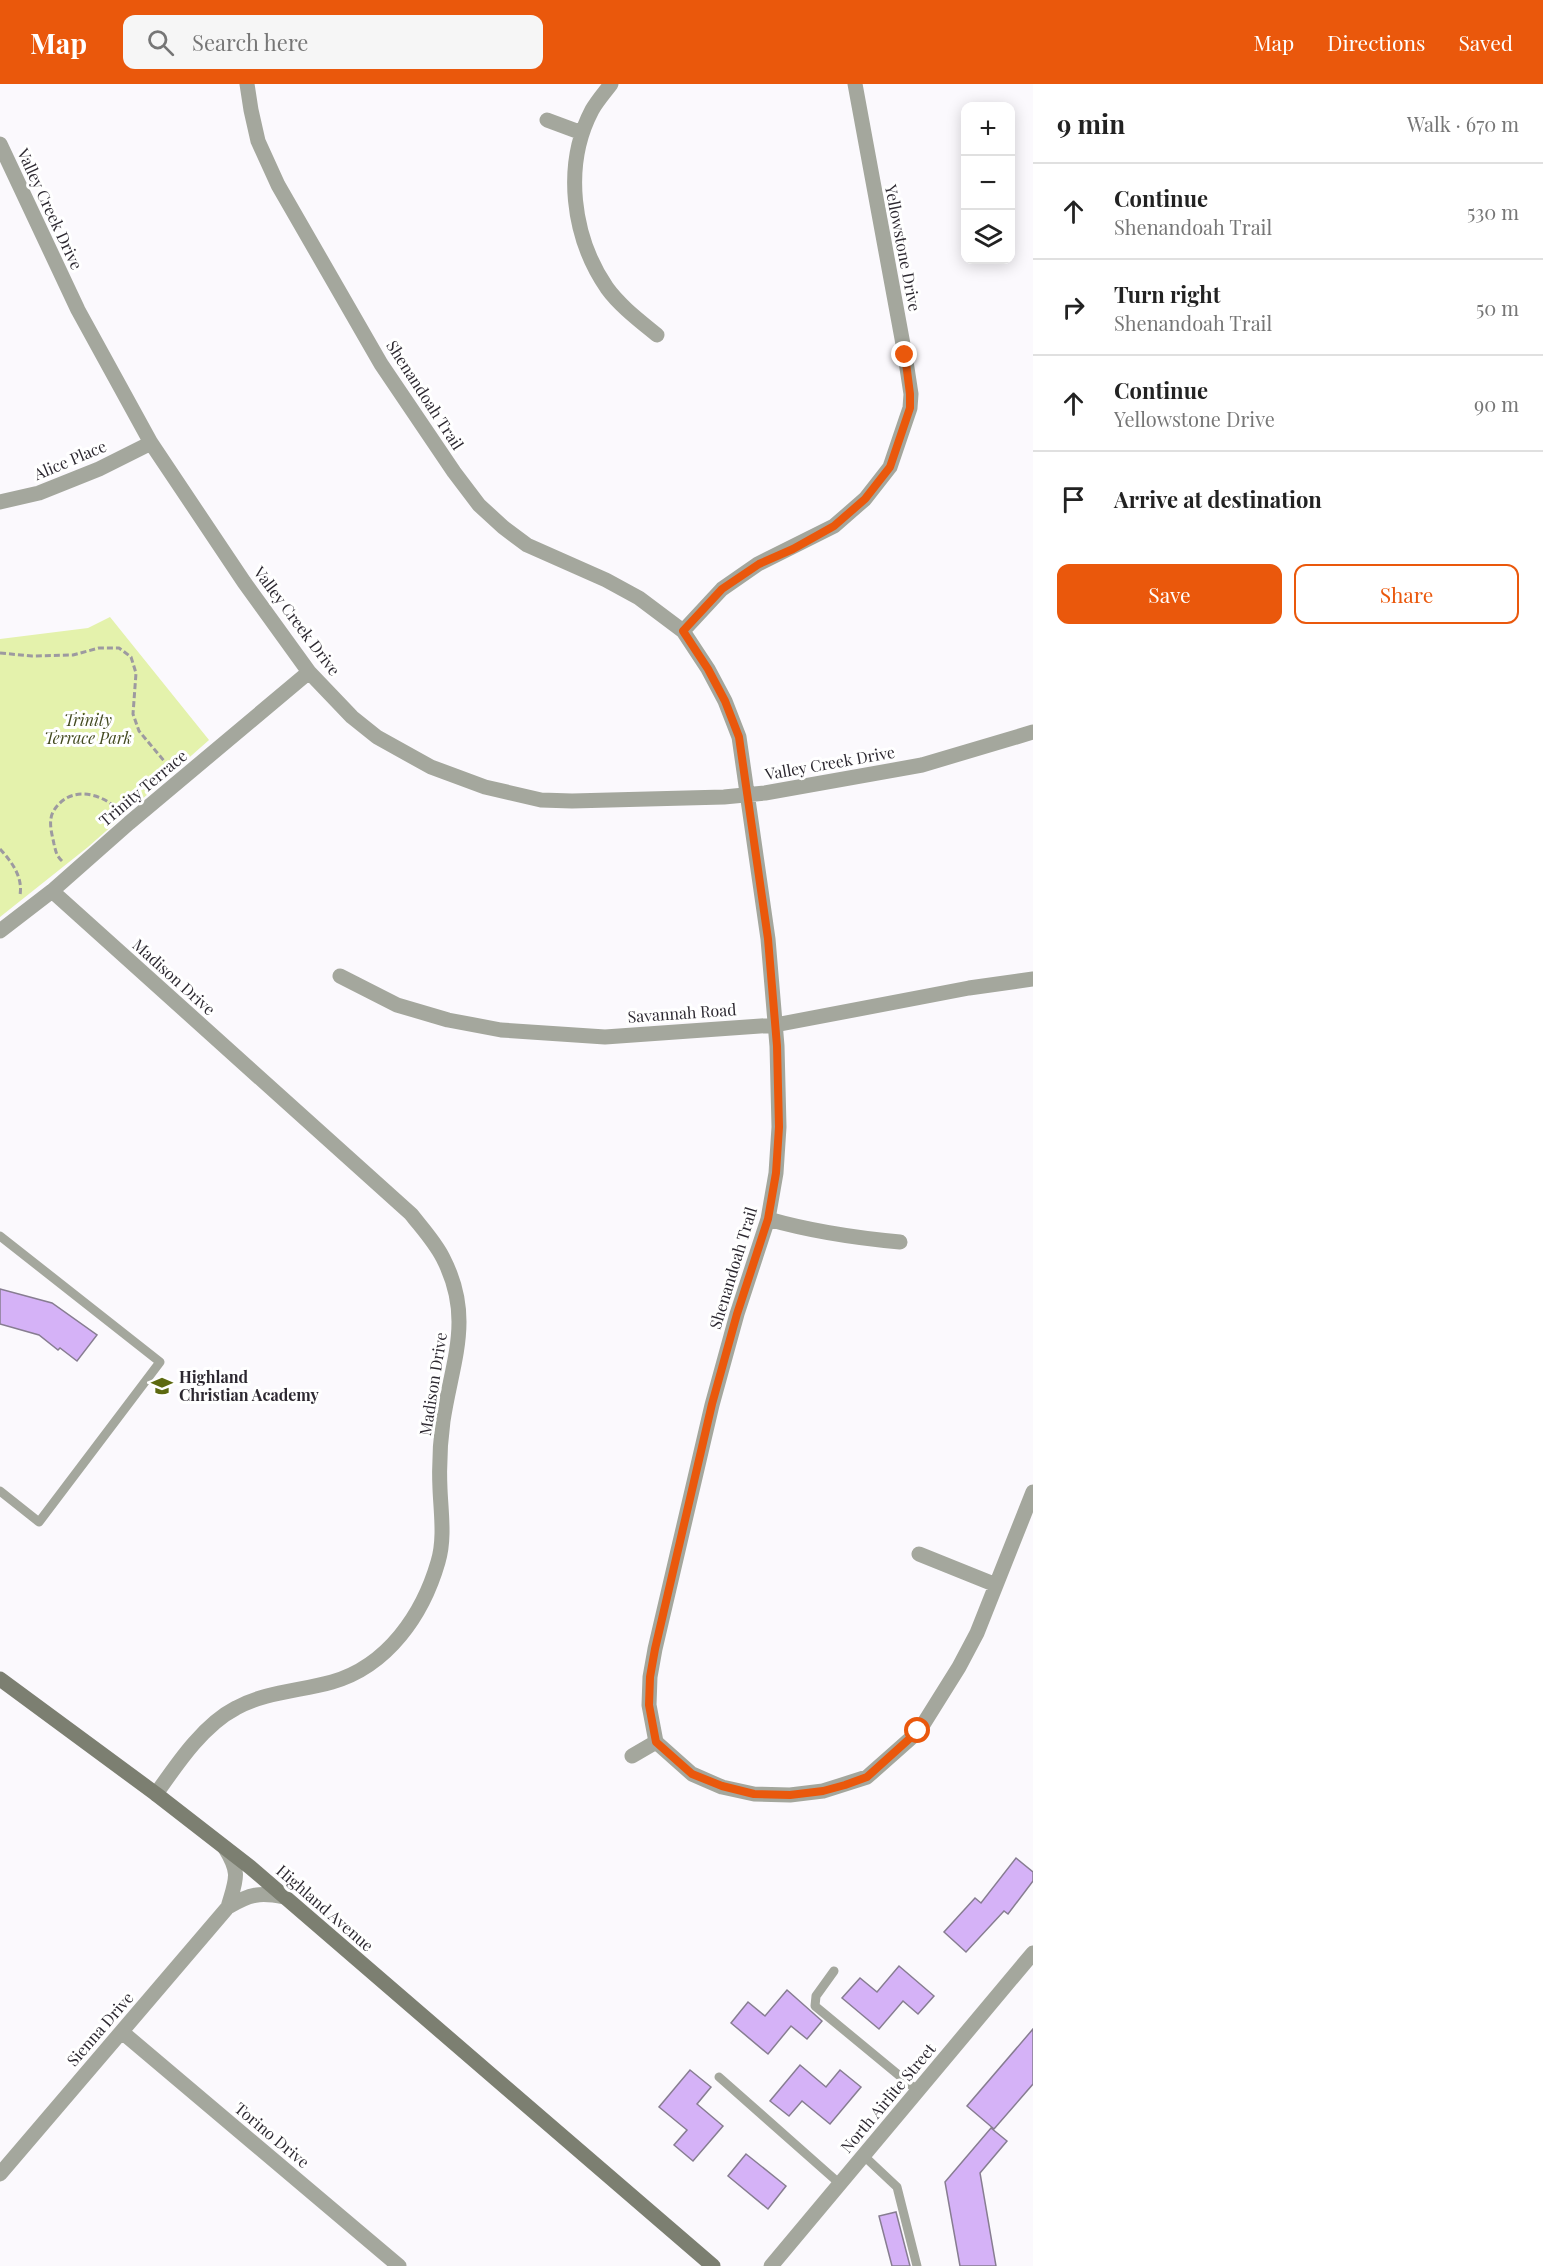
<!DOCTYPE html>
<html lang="en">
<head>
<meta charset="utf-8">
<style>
  body { margin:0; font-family:"Playfair Display",serif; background:#f6f6f6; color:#222 }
  .controls { position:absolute; right:18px; top:18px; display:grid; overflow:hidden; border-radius:12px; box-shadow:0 3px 15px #0003 }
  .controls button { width:54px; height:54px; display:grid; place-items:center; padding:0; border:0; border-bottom:2px solid #e0e0e0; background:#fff; color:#222; font:30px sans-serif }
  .stop { position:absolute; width:18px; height:18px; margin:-14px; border:4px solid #ea580c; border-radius:50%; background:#fff }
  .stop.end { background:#ea580c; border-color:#fff; box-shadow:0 2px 6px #0008 }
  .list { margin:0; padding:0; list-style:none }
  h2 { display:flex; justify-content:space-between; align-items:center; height:78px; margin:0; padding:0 24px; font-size:26px }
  h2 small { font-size:20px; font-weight:400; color:#767676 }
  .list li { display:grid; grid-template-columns:39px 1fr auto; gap:18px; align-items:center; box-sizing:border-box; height:96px; padding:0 24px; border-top:2px solid #e0e0e0 }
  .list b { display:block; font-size:22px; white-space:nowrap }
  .list p { margin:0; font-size:20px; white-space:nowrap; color:#767676 }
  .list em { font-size:20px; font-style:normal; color:#767676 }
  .actions { display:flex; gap:12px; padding:18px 24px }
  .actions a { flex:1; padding:14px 0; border:2px solid #ea580c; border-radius:12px; text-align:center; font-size:21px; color:#ea580c }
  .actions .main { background:#ea580c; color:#fff }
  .icon { flex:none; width:33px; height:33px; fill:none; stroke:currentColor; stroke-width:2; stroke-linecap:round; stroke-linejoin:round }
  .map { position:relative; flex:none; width:1033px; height:2182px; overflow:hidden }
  header { display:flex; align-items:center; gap:36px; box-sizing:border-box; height:84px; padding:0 30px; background:#ea580c; color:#fff }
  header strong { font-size:28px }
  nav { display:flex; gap:33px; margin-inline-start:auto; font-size:21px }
  .search { width:420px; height:54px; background:#f6f6f6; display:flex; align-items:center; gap:15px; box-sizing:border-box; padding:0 21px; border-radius:12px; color:#767676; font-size:22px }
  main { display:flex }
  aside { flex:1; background:#fff }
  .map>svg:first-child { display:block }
</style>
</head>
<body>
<header>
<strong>Map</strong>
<div class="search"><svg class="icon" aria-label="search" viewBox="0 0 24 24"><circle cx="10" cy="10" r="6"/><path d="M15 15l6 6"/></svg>Search here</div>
<nav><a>Map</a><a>Directions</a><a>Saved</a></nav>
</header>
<main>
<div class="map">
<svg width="1033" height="2182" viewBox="0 0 1033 2182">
  <rect width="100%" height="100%" fill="#fbf9fd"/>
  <path fill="#e4f2ac" d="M110 533 209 656 88 763 0 833V555L88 544Z"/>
  <path fill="#d5b2f7" stroke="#877d91" stroke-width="1.5" d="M0 1205 52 1219 97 1251 77 1277 60 1264 58 1266 39 1251 0 1240Z
    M1016 1774 1033 1788V1797L1008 1830 1004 1827 966 1868 944 1848 975 1814 981 1819Z
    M899 1882 934 1912 918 1930 903 1917 879 1945 842 1914 860 1894 877 1908Z
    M787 1906 822 1937 807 1955 791 1942 768 1970 731 1939 748 1918 765 1932Z
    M1033 1945V2000L994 2045 967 2022Z
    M800 1981 826 2003 840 1986 861 2003 830 2040 802 2017 789 2032 770 2017Z
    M690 1986 711 2003 697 2020 723 2042 693 2077 674 2061 687 2046 659 2023Z
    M991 2044 1007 2057 980 2089 996 2182H960L945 2098Z
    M746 2070 786 2102 768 2125 728 2092Z
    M896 2128 910 2182H892L879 2132Z"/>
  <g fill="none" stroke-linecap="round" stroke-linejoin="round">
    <path stroke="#9d9aa0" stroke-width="3" stroke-dasharray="6 3" stroke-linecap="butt" d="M0 569 32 572 73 571 99 564H119L131 573 136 589 133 630 139 647 170 684
      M0 765C12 778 23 793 20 811
      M62 777C56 771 56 768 54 760 52 750 48 738 53 728 68 701 101 708 118 726"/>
    <path stroke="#a4a79d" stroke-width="9" d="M0 1152 160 1278 39 1438 0 1407
      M834 1887 816 1912 815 1922 918 2007
      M719 1993 840 2100
      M864 2072 897 2103 917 2182"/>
    <path stroke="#a4a79d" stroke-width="15" d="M247 0 251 26 258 57 278 101 381 280 454 388 479 421 503 443 527 461 606 496 639 514 683 547 708 585 725 617 739 653 768 855 777 962 779 1043 776 1089 768 1135 737 1230 712 1321 655 1565 650 1593 649 1621 656 1658 692 1690 722 1703 754 1710 790 1711 823 1707 867 1693 919 1647 959 1583 977 1549 1033 1408
      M611 0C605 8 597 17 592 26 563 81 572 153 607 204 620 222 640 237 657 251
      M547 36 582 49
      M0 60 78 226 151 359 244 498 309 588 352 633 377 653 431 683 485 703 541 716 572 717 724 713 765 709 922 681 1033 648
      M0 418 39 409 99 385 151 359
      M683 547 722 505 758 480 834 442 865 415 890 383 910 324 911 310 905 271 855 0
      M52 807 411 1130C422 1144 435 1158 443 1174 474 1234 452 1277 443 1337 440 1359 439 1383 440 1405 441 1429 445 1455 438 1478 423 1530 388 1582 332 1598 300 1607 265 1608 236 1624 203 1641 177 1680 156 1710
      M0 847 52 807 129 739 309 588
      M340 892 397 921 448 936 501 946 605 953 775 941 969 904 1033 895
      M768 1135C810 1147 856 1154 900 1158
      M919 1470 996 1501
      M632 1672 656 1658
      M225 1764C241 1790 236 1795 228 1823
      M122 1948 399 2182
      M0 2090 228 1823C250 1810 260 1808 284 1813
      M771 2182 1033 1869"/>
    <path stroke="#7c7f71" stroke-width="15" d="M0 1595 156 1710 250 1783 713 2182"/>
  </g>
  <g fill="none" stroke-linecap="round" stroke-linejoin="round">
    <path stroke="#ea580c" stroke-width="8" d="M905 271 910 310V324L890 383 865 415 834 442 793 465 759 480 722 505 683 547 708 585 725 617 739 653 768 855 777 962 779 1043 776 1089 768 1135 737 1230 712 1320 655 1565 650 1593 649 1621 656 1658 692 1690 722 1702 754 1710 790 1711 823 1707 845 1701 867 1693 918 1647"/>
  </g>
  <defs>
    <symbol id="school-bare" viewBox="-9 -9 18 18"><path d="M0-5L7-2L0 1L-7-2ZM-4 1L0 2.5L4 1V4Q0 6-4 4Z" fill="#5d6910" stroke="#fff" stroke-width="2.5" paint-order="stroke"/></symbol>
  </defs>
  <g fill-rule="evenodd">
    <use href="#school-bare" x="147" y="1287" width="30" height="30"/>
  </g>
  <g text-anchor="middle" stroke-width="6" stroke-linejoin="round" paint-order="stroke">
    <g font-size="16" fill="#2d2931" stroke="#fff">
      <text transform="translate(50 125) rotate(65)" y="6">Valley Creek Drive</text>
      <text transform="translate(903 164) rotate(79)" y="6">Yellowstone Drive</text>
      <text transform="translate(425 311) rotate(57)" y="6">Shenandoah Trail</text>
      <text transform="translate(70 376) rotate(-23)" y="6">Alice Place</text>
      <text transform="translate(297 537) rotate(53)" y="6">Valley Creek Drive</text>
      <text transform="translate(830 679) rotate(-10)" y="6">Valley Creek Drive</text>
      <text transform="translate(143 704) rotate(-40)" y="6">Trinity Terrace</text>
      <text transform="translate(174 893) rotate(42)" y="6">Madison Drive</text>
      <text transform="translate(682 929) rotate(-4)" y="6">Savannah Road</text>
      <text transform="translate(733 1184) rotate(-73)" y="6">Shenandoah Trail</text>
      <text transform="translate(433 1300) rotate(-81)" y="6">Madison Drive</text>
      <text transform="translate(325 1824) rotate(41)" y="6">Highland Avenue</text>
      <text transform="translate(100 1945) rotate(-49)" y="6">Sienna Drive</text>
      <text transform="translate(888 2014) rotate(-50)" y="6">North Airlite Street</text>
      <text transform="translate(272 2051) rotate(40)" y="6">Torino Drive</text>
    </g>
    <g font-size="16" font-style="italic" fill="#434a21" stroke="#fff">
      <text x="88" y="642">Trinity<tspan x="88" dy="18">Terrace Park</tspan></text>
    </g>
    <g font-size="16" font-weight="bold" fill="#2d2931" stroke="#fff" text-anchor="start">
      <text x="179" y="1299">Highland<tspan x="179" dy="18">Christian Academy</tspan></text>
    </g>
  </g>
</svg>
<div class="controls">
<button>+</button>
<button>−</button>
<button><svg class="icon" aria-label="layers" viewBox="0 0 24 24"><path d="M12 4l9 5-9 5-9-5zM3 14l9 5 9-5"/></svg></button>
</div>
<div class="stop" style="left:918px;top:1647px"></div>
<div class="stop end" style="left:905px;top:271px"></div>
</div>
<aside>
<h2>9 min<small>Walk · 670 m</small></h2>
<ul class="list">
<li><svg class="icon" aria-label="ahead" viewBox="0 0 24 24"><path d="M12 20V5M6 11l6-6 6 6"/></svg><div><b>Continue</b><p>Shenandoah Trail</p></div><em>530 m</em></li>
<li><svg class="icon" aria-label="right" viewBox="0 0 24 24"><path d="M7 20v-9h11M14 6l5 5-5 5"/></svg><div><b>Turn right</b><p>Shenandoah Trail</p></div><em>50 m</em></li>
<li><svg class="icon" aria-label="ahead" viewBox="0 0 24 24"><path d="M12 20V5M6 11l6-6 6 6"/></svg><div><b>Continue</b><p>Yellowstone Drive</p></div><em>90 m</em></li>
<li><svg class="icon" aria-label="arrive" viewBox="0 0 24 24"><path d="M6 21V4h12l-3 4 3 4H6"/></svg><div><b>Arrive at destination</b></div></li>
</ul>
<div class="actions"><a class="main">Save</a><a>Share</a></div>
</aside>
</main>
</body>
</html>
